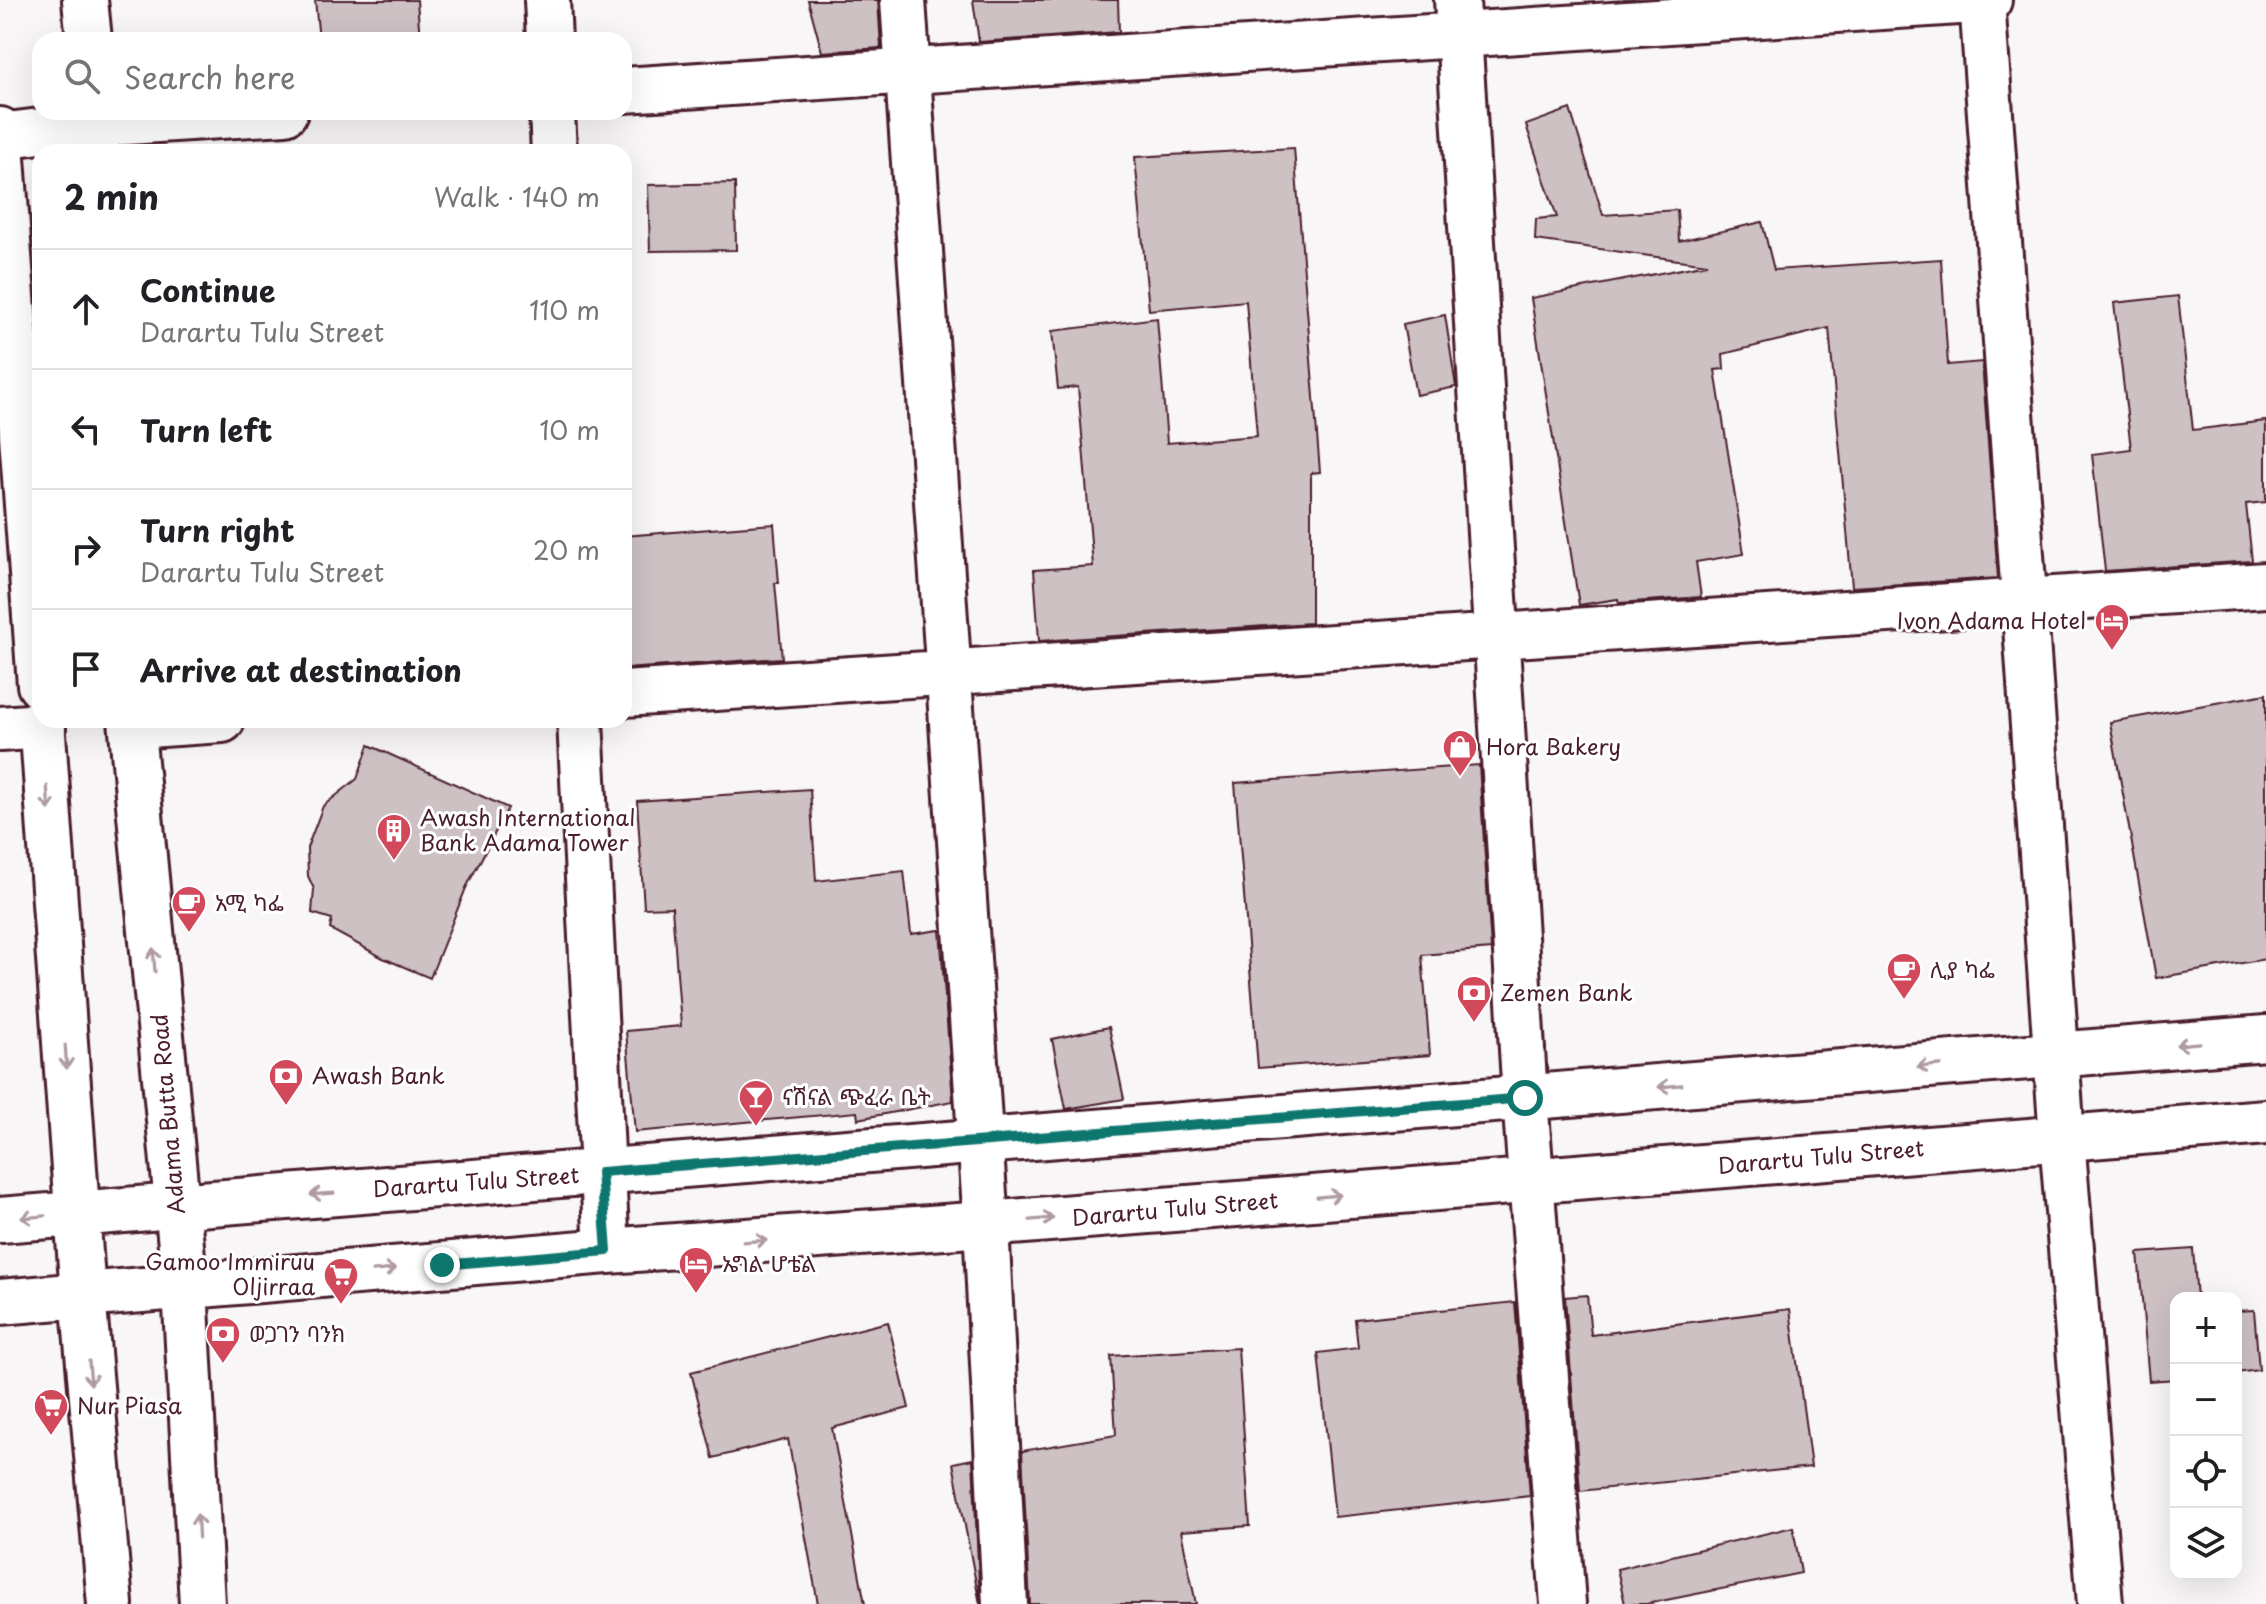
<!DOCTYPE html>
<html lang="en">
<head>
<meta charset="utf-8">
<style>
  body { margin:0; font-family:"Playpen Sans","Noto Sans Ethiopic",sans-serif; background:#f6f6f6; color:#202124 }
  .controls { position:absolute; right:24px; bottom:24px; display:grid; overflow:hidden; border-radius:16px; box-shadow:0 8px 32px #0002 }
  .controls button { width:72px; height:72px; display:grid; place-items:center; padding:0; border:0; border-bottom:2px solid #e0e0e0; background:#fff; color:#202124; font:40px sans-serif }
  .stop { position:absolute; width:24px; height:24px; margin:-18px; border:6px solid #0f766e; border-radius:50%; background:#fff }
  .stop.end { background:#0f766e; border-color:#fff; box-shadow:0 2px 8px #0008 }
  .list { margin:0; padding:0; list-style:none }
  h2 { display:flex; justify-content:space-between; align-items:center; height:104px; margin:0; padding:0 32px; font-size:34px }
  h2 small { font-size:26px; font-weight:400; color:#757577 }
  .list li { display:grid; grid-template-columns:52px 1fr auto; gap:24px; align-items:center; box-sizing:border-box; height:120px; padding:0 32px; border-top:2px solid #e0e0e0 }
  .list b { display:block; font-size:30px; white-space:nowrap }
  .list p { margin:0; font-size:26px; white-space:nowrap; color:#757577 }
  .list em { font-size:26px; font-style:normal; color:#757577 }
  .icon { flex:none; width:44px; height:44px; fill:none; stroke:currentColor; stroke-width:2; stroke-linecap:round; stroke-linejoin:round }
  .map { position:relative; flex:none; width:2266px; height:1604px; overflow:hidden }
  .search { position:absolute; background:#fff; box-shadow:0 8px 32px #0002; left:32px; top:32px; width:600px; height:88px; display:flex; align-items:center; gap:20px; box-sizing:border-box; padding:0 28px; border-radius:24px; color:#757577; font-size:30px }
  .panel { position:absolute; background:#fff; box-shadow:0 8px 32px #0002; left:32px; top:144px; width:600px; height:584px; border-radius:24px }
  .map>svg:first-child { display:block }
</style>
</head>
<body>
<div class="map">
<svg width="2266" height="1604" viewBox="0 0 2266 1604">
  <rect width="100%" height="100%" fill="#f8f6f7"/>
  <filter id="ink" filterUnits="userSpaceOnUse"><feTurbulence type="fractalNoise" baseFrequency=".0125" numOctaves="2"/><feDisplacementMap in="SourceGraphic" scale="16" xChannelSelector="R" yChannelSelector="G"/><feConvolveMatrix kernelMatrix="1 2 1 2 8 2 1 2 1" color-interpolation-filters="sRGB"/></filter>
  <g filter="url(#ink)">
    <path fill="#cdc1c4" stroke="#4a1f2b" stroke-width="2" d="M315 0H417L420 40H319Z
      M808 0H878L881 48 822 52Z
      M973 0H1118L1119 32 979 42Z
      M1570 109 1603 215 1677 210 1679 241 1762 222 1774 270 1941 259 1948 365 1982 362 1998 578 1852 587 1829 328 1723 354 1724 369 1715 370 1744 554 1696 562 1701 597 1619 603 1618 599 1579 605 1531 298 1707 264 1535 240 1536 219 1557 217 1526 125Z
      M1294 148 1320 472 1311 473V623L1039 641 1034 570 1093 566 1078 387 1058 389 1052 331 1157 318 1167 443 1257 436 1246 301 1149 310 1135 157Z
      M735 183 736 250 650 251 648 185Z
      M2178 296 2193 430 2266 421V502L2246 504 2252 561 2105 571 2092 454 2131 449 2114 303Z
      M1445 315 1456 387 1416 395 1403 324Z
      M774 524 779 583H775L782 658 624 669V536Z
      M2266 694V959L2156 978 2110 722Z
      M369 745 508 808 466 888 430 978 383 958 330 929 332 919 312 913 314 889 308 876 307 848 323 806 357 779Z
      M1479 765 1491 949 1422 955 1430 1055 1258 1068 1235 783Z
      M810 789 816 881 904 871 911 934 940 930 953 1101 858 1119 857 1112 635 1132 626 1031 681 1026 672 907 644 908 637 801Z
      M1109 1027 1124 1099 1066 1109 1052 1039Z
      M2193 1249 2197 1298H2176V1379L2149 1381 2138 1253Z
      M1587 1295 1591 1335 1790 1309 1811 1467 1580 1491 1565 1297Z
      M1515 1302 1530 1496 1335 1517 1318 1353 1358 1348 1355 1319Z
      M2254 1310 2259 1370 2236 1373V1311Z
      M888 1322 909 1408 832 1428 865 1604H818L788 1439 713 1458 691 1372Z
      M1238 1348 1250 1526 1181 1531 1196 1604H1030L1022 1451 1116 1435 1111 1356Z
      M973 1459 980 1604 953 1463Z
      M1793 1527 1801 1573 1646 1604H1625L1617 1569Z"/>
    <g fill="none" stroke-linecap="round" stroke-linejoin="round">
      <defs>
        <path id="street" d="M547 0 549 40
          M903 0 986 1224 1005 1604
          M1457 0 1525 1098 1563 1604
          M1982 0 2062 1138 2100 1604
          M624 90 1989 0
          M552 112 554 152
          M0 136 96 124 285 112
          M624 694 2266 585
          M580 720 607 1251
          M132 726 222 720
          M0 729 43 726"/>
        <path id="secondary" d="M85 0 89 40
          M95 112 98 152
          M0 130 40 685
          M42 720 83 1295 110 1604
          M131 720 185 1288 202 1604
          M0 1220 2266 1038
          M0 1302 607 1251 986 1224 2266 1122"/>
      </defs>
      <use href="#street" stroke="#4a1f2b" stroke-width="50"/>
      <use href="#secondary" stroke="#4a1f2b" stroke-width="50"/>
      <use href="#street" stroke="#fff" stroke-width="44"/>
      <use href="#secondary" stroke="#fff" stroke-width="44"/>
    </g>
    <defs><path id="oneway-shaft" d="M-6 0H5M1.5-3L5.5 0L1.5 3" fill="none" stroke-width="1.6" stroke-linecap="round" stroke-linejoin="round" transform="scale(2)"/></defs>
    <g stroke="#ae9aa0">
      <use href="#oneway-shaft" transform="translate(48 798) rotate(86)"/>
      <use href="#oneway-shaft" transform="translate(154 960) rotate(-95)"/>
      <use href="#oneway-shaft" transform="translate(2188 1044) rotate(175)"/>
      <use href="#oneway-shaft" transform="translate(66 1057) rotate(86)"/>
      <use href="#oneway-shaft" transform="translate(1929 1066) rotate(175)"/>
      <use href="#oneway-shaft" transform="translate(1670 1086) rotate(175)"/>
      <use href="#oneway-shaft" transform="translate(322 1194) rotate(176)"/>
      <use href="#oneway-shaft" transform="translate(1329 1196) rotate(-5)"/>
      <use href="#oneway-shaft" transform="translate(33 1217) rotate(175)"/>
      <use href="#oneway-shaft" transform="translate(1042 1219) rotate(-5)"/>
      <use href="#oneway-shaft" transform="translate(755 1241) rotate(-4)"/>
      <use href="#oneway-shaft" transform="translate(384 1270) rotate(-5)"/>
      <use href="#oneway-shaft" transform="translate(90 1373) rotate(85)"/>
      <use href="#oneway-shaft" transform="translate(198 1526) rotate(-93)"/>
    </g>
  </g>
  <g fill="none" stroke-linecap="round" stroke-linejoin="round" filter="url(#ink)">
    <path stroke="#0f766e" stroke-width="10" d="M442 1265 607 1251 601 1172 1525 1098"/>
  </g>
  <defs>
    <symbol id="hotel-pin" viewBox="-11 -11 22 30"><path d="M0 17L-7.5 6A9.5 9.5 0 1 1 7.5 6Z" fill="#d1495b" stroke="#fff"/><path d="M-6-4.5h1.5V1H6V5H4.5V3h-9V5H-6ZM-4 0a1.8 1.8 0 1 1 3.6 0ZM.5 0V-2.5h3Q6-2.5 6 0Z" fill="#fff"/></symbol>
    <symbol id="shop-pin" viewBox="-11 -11 22 30"><path d="M0 17L-7.5 6A9.5 9.5 0 1 1 7.5 6Z" fill="#d1495b" stroke="#fff"/><path d="M-5-2.5h2.3a2.7 3.5 0 0 1 5.4 0H5L5.5 6h-11ZM-1.5-2.5h3a1.5 2.3 0 0 0-3 0Z" fill="#fff"/></symbol>
    <symbol id="building-pin" viewBox="-11 -11 22 30"><path d="M0 17L-7.5 6A9.5 9.5 0 1 1 7.5 6Z" fill="#d1495b" stroke="#fff"/><path d="M-4-6H4V6H1V3H-1V6H-4ZM-2.5-4.3h1.7v1.8h-1.7ZM.8-4.3h1.7v1.8H.8ZM-2.5-1h1.7V.8h-1.7ZM.8-1h1.7V.8H.8Z" fill="#fff"/></symbol>
    <symbol id="cafe-pin" viewBox="-11 -11 22 30"><path d="M0 17L-7.5 6A9.5 9.5 0 1 1 7.5 6Z" fill="#d1495b" stroke="#fff"/><path d="M-5.5-4.5H6V0H3Q3 3.5 0 3.5H-2.5Q-5.5 3.5-5.5 0ZM3-3.2v2h1.7v-2ZM-6 4.5H4V6H-6Z" fill="#fff"/></symbol>
    <symbol id="bank-pin" viewBox="-11 -11 22 30"><path d="M0 17L-7.5 6A9.5 9.5 0 1 1 7.5 6Z" fill="#d1495b" stroke="#fff"/><path d="M-6-4H6V4H-6ZM0-2.3a2.3 2.3 0 1 0 0 4.6a2.3 2.3 0 1 0 0-4.6Z" fill="#fff"/></symbol>
    <symbol id="bar-pin" viewBox="-11 -11 22 30"><path d="M0 17L-7.5 6A9.5 9.5 0 1 1 7.5 6Z" fill="#d1495b" stroke="#fff"/><path d="M-6-5H6L.8 .8V4.5H3.5V6h-7V4.5H-.8V.8Z" fill="#fff"/></symbol>
    <symbol id="supermarket-pin" viewBox="-11 -11 22 30"><path d="M0 17L-7.5 6A9.5 9.5 0 1 1 7.5 6Z" fill="#d1495b" stroke="#fff"/><path d="M-6-5.5h2.5l.6 2H6L4.5 2H-2.5L-4.4-4H-6ZM-1.5 3.2a1.3 1.3 0 1 0 .1 0ZM3 3.2a1.3 1.3 0 1 0 .1 0Z" fill="#fff"/></symbol>
  </defs>
  <g fill-rule="evenodd">
    <use href="#hotel-pin" x="2092" y="601" width="40" height="54"/>
    <use href="#shop-pin" x="1440" y="727" width="40" height="54"/>
    <use href="#building-pin" x="374" y="811" width="40" height="54"/>
    <use href="#cafe-pin" x="169" y="883" width="40" height="54"/>
    <use href="#cafe-pin" x="1884" y="950" width="40" height="54"/>
    <use href="#bank-pin" x="1454" y="973" width="40" height="54"/>
    <use href="#bank-pin" x="266" y="1056" width="40" height="54"/>
    <use href="#bar-pin" x="736" y="1077" width="40" height="54"/>
    <use href="#hotel-pin" x="676" y="1244" width="40" height="54"/>
    <use href="#supermarket-pin" x="321" y="1255" width="40" height="54"/>
    <use href="#bank-pin" x="203" y="1314" width="40" height="54"/>
    <use href="#supermarket-pin" x="31" y="1386" width="40" height="54"/>
  </g>
  <g text-anchor="middle" stroke-width="6" stroke-linejoin="round" paint-order="stroke">
    <g font-size="22" fill="#4a1f2b" stroke="#fff" text-anchor="start">
      <text x="2086" y="629" text-anchor="end">Ivon Adama Hotel</text>
      <text x="1486" y="755">Hora Bakery</text>
      <text x="420" y="826">Awash International<tspan x="420" dy="25">Bank Adama Tower</tspan></text>
      <text x="215" y="911">አሚ ካፌ</text>
      <text x="1930" y="978">ሊያ ካፌ</text>
      <text x="1500" y="1001">Zemen Bank</text>
      <text x="312" y="1084">Awash Bank</text>
      <text x="782" y="1105">ናሽናል ጭፈራ ቤት</text>
      <text x="315" y="1270" text-anchor="end">Gamoo Immiruu<tspan x="315" dy="25">Oljirraa</tspan></text>
      <text x="722" y="1272">ኤግል ሆቴል</text>
      <text x="249" y="1342">ወጋገን ባንክ</text>
      <text x="77" y="1414">Nur Piasa</text>
    </g>
    <g font-size="22" fill="#4a1f2b" stroke="#fff">
      <text transform="translate(168 1114) rotate(-95)" y="8">Adama Butta Road</text>
      <text transform="translate(1821 1157) rotate(-5)" y="8">Darartu Tulu Street</text>
      <text transform="translate(476 1182) rotate(-4)" y="8">Darartu Tulu Street</text>
      <text transform="translate(1175 1209) rotate(-5)" y="8">Darartu Tulu Street</text>
    </g>
  </g>
</svg>
<div class="controls">
<button>+</button>
<button>−</button>
<button><svg class="icon" aria-label="locate" viewBox="0 0 24 24"><circle cx="12" cy="12" r="6"/><path d="M12 2v4M12 18v4M2 12h4M18 12h4"/></svg></button>
<button><svg class="icon" aria-label="layers" viewBox="0 0 24 24"><path d="M12 4l9 5-9 5-9-5zM3 14l9 5 9-5"/></svg></button>
</div>
<div class="stop" style="left:1525px;top:1098px"></div>
<div class="stop end" style="left:442px;top:1265px"></div>
<div class="search"><svg class="icon" aria-label="search" viewBox="0 0 24 24"><circle cx="10" cy="10" r="6"/><path d="M15 15l6 6"/></svg>Search here</div>
<section class="panel">
<h2>2 min<small>Walk · 140 m</small></h2>
<ul class="list">
<li><svg class="icon" aria-label="ahead" viewBox="0 0 24 24"><path d="M12 20V5M6 11l6-6 6 6"/></svg><div><b>Continue</b><p>Darartu Tulu Street</p></div><em>110 m</em></li>
<li><svg class="icon" aria-label="left" viewBox="0 0 24 24"><path d="M17 20v-9H6M10 6l-5 5 5 5"/></svg><div><b>Turn left</b></div><em>10 m</em></li>
<li><svg class="icon" aria-label="right" viewBox="0 0 24 24"><path d="M7 20v-9h11M14 6l5 5-5 5"/></svg><div><b>Turn right</b><p>Darartu Tulu Street</p></div><em>20 m</em></li>
<li><svg class="icon" aria-label="arrive" viewBox="0 0 24 24"><path d="M6 21V4h12l-3 4 3 4H6"/></svg><div><b>Arrive at destination</b></div></li>
</ul>
</section>
</div>
</body>
</html>
